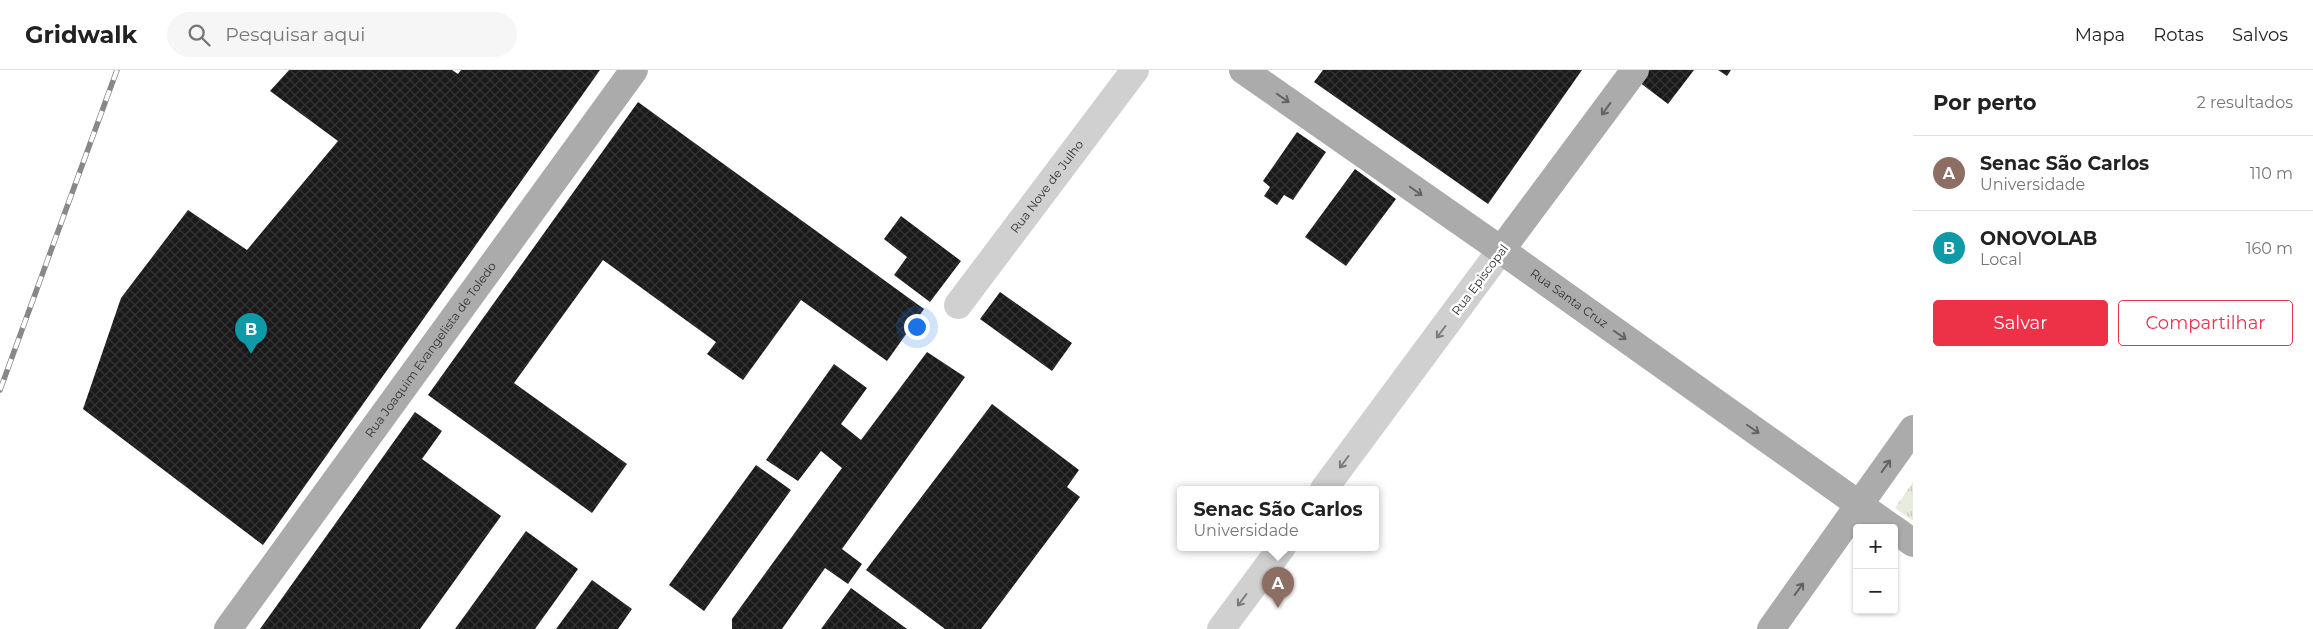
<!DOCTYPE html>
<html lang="pt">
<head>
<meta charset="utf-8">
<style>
  body { margin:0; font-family:Montserrat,sans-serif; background:#f6f6f6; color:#222 }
  .controls { position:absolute; right:15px; bottom:15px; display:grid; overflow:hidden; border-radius:5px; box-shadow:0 1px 4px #0004 }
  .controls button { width:45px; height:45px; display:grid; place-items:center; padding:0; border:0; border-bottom:1px solid #e0e0e0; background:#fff; color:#222; font:25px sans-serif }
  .you { position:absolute; left:916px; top:256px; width:18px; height:18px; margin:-12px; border:4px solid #fff; border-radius:50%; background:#1a73e8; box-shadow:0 0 0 8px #1a73e833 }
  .badge { display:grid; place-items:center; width:32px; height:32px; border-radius:50%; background:#ed3248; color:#fff; font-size:16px; font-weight:700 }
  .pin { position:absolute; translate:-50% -41px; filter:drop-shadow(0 1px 2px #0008) }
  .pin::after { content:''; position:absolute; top:26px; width:18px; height:15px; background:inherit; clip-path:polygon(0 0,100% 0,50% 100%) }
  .popup { position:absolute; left:1177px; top:416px; width:202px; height:65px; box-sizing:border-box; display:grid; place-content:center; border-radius:5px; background:#fff; filter:drop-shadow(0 1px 4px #0005); font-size:16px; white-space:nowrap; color:#767676 }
  .popup b { font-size:19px; color:#222 }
  .popup::after { content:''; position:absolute; left:50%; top:100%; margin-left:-10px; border:10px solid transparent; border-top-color:#fff }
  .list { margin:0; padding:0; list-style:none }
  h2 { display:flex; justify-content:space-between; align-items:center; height:65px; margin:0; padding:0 20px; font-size:21px }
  h2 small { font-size:16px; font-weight:400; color:#767676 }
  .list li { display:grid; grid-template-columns:32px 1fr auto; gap:15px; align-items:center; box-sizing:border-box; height:75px; padding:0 20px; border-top:1px solid #e0e0e0 }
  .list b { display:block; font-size:19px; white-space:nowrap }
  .list p { margin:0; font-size:16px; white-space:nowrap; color:#767676 }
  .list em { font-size:16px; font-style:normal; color:#767676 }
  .actions { display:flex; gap:10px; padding:15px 20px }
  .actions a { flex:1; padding:11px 0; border:1px solid #ed3248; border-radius:5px; text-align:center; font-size:18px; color:#ed3248 }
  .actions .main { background:#ed3248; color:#fff }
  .icon { flex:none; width:28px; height:28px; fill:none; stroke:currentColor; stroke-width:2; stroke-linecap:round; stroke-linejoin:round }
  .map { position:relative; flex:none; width:1913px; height:559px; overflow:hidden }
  header { display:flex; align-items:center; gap:30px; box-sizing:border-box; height:70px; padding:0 25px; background:#fff; border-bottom:1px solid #e0e0e0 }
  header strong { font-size:24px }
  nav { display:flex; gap:28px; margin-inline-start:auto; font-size:18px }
  .search { width:350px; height:45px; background:#f6f6f6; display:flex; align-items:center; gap:12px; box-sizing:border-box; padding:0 18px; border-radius:28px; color:#767676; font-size:19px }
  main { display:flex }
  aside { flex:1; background:#fff }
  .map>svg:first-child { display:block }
</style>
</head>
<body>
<header>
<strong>Gridwalk</strong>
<div class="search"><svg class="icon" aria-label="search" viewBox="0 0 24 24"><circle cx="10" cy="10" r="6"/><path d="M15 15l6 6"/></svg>Pesquisar aqui</div>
<nav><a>Mapa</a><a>Rotas</a><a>Salvos</a></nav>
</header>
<main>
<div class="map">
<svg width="1913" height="559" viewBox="0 0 1913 559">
  <defs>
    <pattern id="park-tufts" width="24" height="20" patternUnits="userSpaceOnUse" patternTransform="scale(1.25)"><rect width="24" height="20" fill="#e7ecde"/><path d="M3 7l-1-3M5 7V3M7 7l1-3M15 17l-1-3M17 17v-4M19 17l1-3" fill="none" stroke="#c7cbbf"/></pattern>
    <pattern id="building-cross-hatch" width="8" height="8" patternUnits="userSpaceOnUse" patternTransform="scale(1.25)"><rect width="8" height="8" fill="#1a1a1a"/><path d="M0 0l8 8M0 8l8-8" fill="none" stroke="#333"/></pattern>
  </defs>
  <rect width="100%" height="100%" fill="#fff"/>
  <path fill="url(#park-tufts)" d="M1913 412V451L1895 438Z"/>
  <path fill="url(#building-cross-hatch)" d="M289 0H452L458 4 461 0H600L263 475 83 339 121 228 188 140 247 180 338 71 270 21Z
    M1323 0H1582L1488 134 1314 12Z
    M1649 0H1694L1668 34 1639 12Z
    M1718 0H1731L1727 6Z
    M638 32 924 239 887 291 801 230 743 310 707 284 716 272 603 190 514 313 627 394 592 443 428 325Z
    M1297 62 1326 82 1293 130 1284 125 1277 135 1264 126 1270 117 1263 111Z
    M1355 99 1396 129 1346 196 1305 167Z
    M901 146 961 191 930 232 894 205 907 187 884 169Z
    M1000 222 1072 273 1052 301 980 249Z
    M927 282 965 307 842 479 862 494 848 514 825 498 782 559H732V549L842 398 821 381 798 411 766 390 834 294 867 318 841 354 861 370Z
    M992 334 1079 400 1067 417 1080 427 981 559H945L866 500Z
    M415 342 442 361 422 389 501 446 420 559H260Z
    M756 395 791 420 704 541 669 515Z
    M526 461 578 499 535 559H455Z
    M592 510 632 539 618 559H556Z
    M851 518 907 559H821Z"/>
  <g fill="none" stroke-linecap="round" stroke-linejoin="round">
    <g stroke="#d0d0d0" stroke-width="28">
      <path id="s1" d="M958 235 1135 0"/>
      <path d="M1324 419 1501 180"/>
      <path d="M1221 559 1282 477"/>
    </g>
    <g stroke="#ababab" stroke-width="28">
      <path id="s2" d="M1243 0 1501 180 1892 458"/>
      <path d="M1501 180 1635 0"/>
      <path d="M1894 459 1913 473"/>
      <path id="s3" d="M228 559 634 0"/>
      <path d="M1771 559 1913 359"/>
    </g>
    <defs>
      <path id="rail" d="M0 320 117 0"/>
    </defs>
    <use href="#rail" stroke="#888" stroke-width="5.5"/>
    <use href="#rail" stroke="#fff" stroke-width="4" stroke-dasharray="11" stroke-linecap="butt"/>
  </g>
  <defs><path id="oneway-shaft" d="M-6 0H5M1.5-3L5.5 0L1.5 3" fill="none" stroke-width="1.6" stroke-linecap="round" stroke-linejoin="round" transform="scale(1.25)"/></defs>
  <g stroke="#636363">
    <use href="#oneway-shaft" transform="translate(1283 28) rotate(35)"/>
    <use href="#oneway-shaft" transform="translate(1606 39) rotate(126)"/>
    <use href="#oneway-shaft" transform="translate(1416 121) rotate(35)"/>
    <use href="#oneway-shaft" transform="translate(1620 265) rotate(35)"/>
    <use href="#oneway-shaft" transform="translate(1753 359) rotate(35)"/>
    <use href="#oneway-shaft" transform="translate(1886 396) rotate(-54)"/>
    <use href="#oneway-shaft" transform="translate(1799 519) rotate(-54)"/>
  </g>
  <g stroke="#7a7a7a">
    <use href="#oneway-shaft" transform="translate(1441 262) rotate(127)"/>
    <use href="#oneway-shaft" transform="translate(1344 392) rotate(127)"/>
    <use href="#oneway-shaft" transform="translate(1242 530) rotate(127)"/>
  </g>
  <g text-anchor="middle" stroke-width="5" stroke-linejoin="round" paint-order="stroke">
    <g font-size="12" fill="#333" stroke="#fff">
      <text dy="4" stroke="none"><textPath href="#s1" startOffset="148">Rua Nove de Julho</textPath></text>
      <text transform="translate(1480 210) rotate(-53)" y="4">Rua Episcopal</text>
      <text dy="4" stroke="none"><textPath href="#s2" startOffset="398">Rua Santa Cruz</textPath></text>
      <text dy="4" stroke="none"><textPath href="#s3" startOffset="345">Rua Joaquim Evangelista de Toledo</textPath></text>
    </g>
  </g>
</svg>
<div class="controls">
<button>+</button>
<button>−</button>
</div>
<div class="you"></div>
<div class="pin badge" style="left:1278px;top:538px;background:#8d6e63">A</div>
<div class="popup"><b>Senac São Carlos</b>Universidade</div>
<div class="pin badge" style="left:251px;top:284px;background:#0f9aa8">B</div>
</div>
<aside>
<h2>Por perto<small>2 resultados</small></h2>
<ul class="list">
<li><span class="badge" style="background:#8d6e63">A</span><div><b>Senac São Carlos</b><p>Universidade</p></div><em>110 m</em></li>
<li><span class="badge" style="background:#0f9aa8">B</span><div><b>ONOVOLAB</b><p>Local</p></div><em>160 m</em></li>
</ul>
<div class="actions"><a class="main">Salvar</a><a>Compartilhar</a></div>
</aside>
</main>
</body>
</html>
